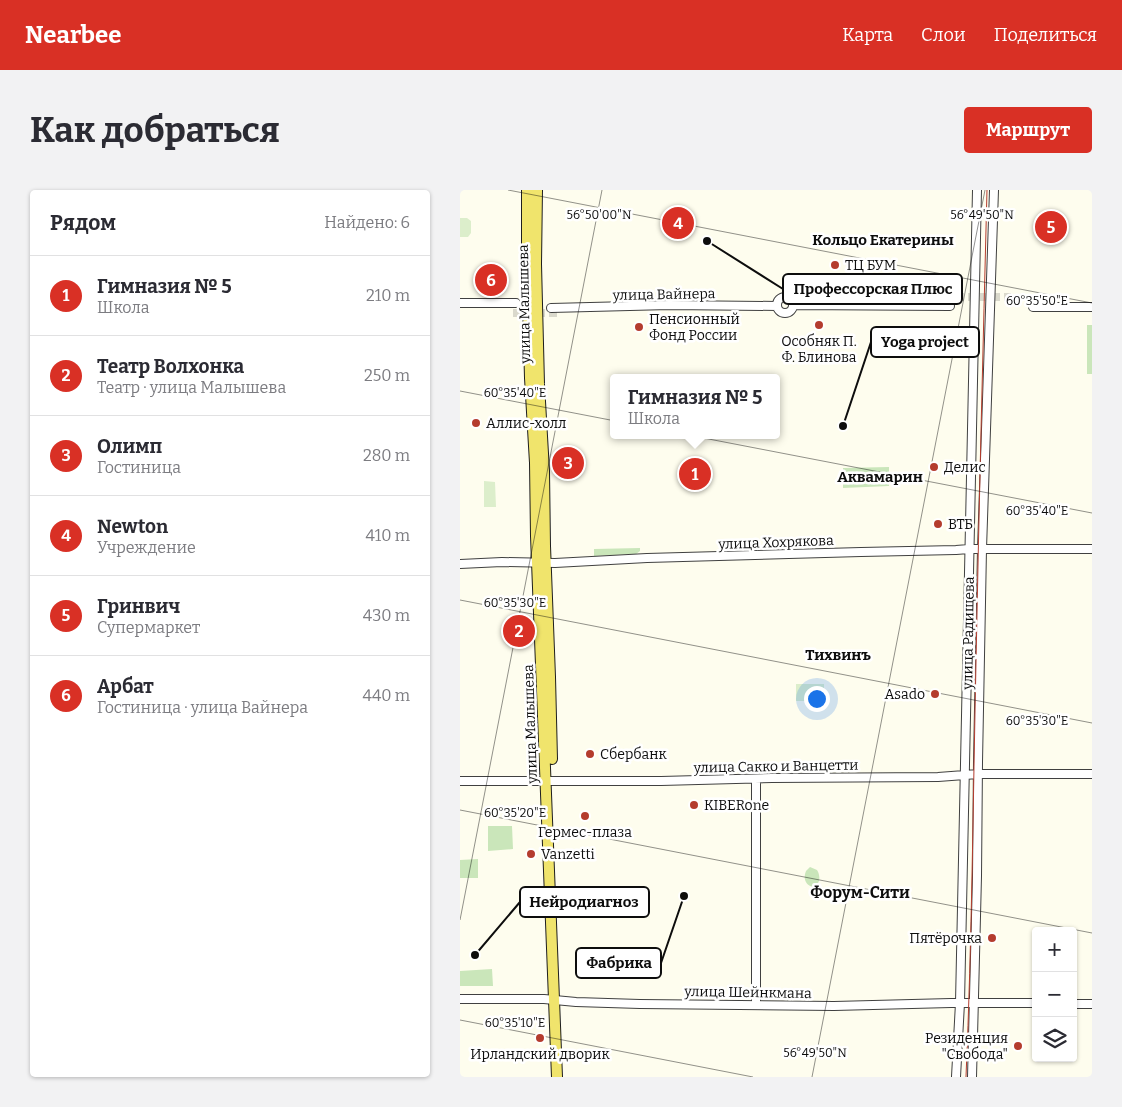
<!DOCTYPE html>
<html lang="ru">
<head>
<meta charset="utf-8">
<style>
  body { margin:0; font-family:Bitter,serif; background:#f2f2f3; color:#2b2b33 }
  .controls { position:absolute; right:15px; bottom:15px; display:grid; overflow:hidden; border-radius:5px; box-shadow:0 1px 4px #0004 }
  .controls button { width:45px; height:45px; display:grid; place-items:center; padding:0; border:0; border-bottom:1px solid #e1e1e2; background:#fff; color:#2b2b33; font:25px sans-serif }
  .you { position:absolute; left:356px; top:508px; width:18px; height:18px; margin:-12px; border:4px solid #fff; border-radius:50%; background:#1a73e8; box-shadow:0 0 0 8px #1a73e833 }
  .badge { display:grid; place-items:center; width:32px; height:32px; border-radius:50%; background:#d93025; color:#fff; font-size:16px; font-weight:700 }
  .pin { position:absolute; translate:-50% -50%; border:2px solid #fff; box-shadow:0 1px 5px #0006 }
  .popup { position:absolute; left:150px; top:184px; width:170px; height:65px; box-sizing:border-box; display:grid; place-content:center; border-radius:5px; background:#fff; filter:drop-shadow(0 1px 4px #0005); font-size:16px; white-space:nowrap; color:#7c7c81 }
  .popup b { font-size:19px; color:#2b2b33 }
  .popup::after { content:''; position:absolute; left:50%; top:100%; margin-left:-10px; border:10px solid transparent; border-top-color:#fff }
  .list { margin:0; padding:0; list-style:none }
  h2 { display:flex; justify-content:space-between; align-items:center; height:65px; margin:0; padding:0 20px; font-size:21px }
  h2 small { font-size:16px; font-weight:400; color:#7c7c81 }
  .list li { display:grid; grid-template-columns:32px 1fr auto; gap:15px; align-items:center; box-sizing:border-box; height:80px; padding:0 20px; border-top:1px solid #e1e1e2 }
  .list b { display:block; font-size:19px; white-space:nowrap }
  .list p { margin:0; font-size:16px; white-space:nowrap; color:#7c7c81 }
  .list em { font-size:16px; font-style:normal; color:#7c7c81 }
  .icon { flex:none; width:28px; height:28px; fill:none; stroke:currentColor; stroke-width:2; stroke-linecap:round; stroke-linejoin:round }
  .map { position:relative; flex:none; width:632px; height:887px; overflow:hidden; border-radius:5px }
  header { display:flex; align-items:center; gap:30px; box-sizing:border-box; height:70px; padding:0 25px; background:#d93025; color:#fff }
  header strong { font-size:24px }
  nav { display:flex; gap:28px; margin-inline-start:auto; font-size:18px }
  .intro { display:flex; align-items:center; justify-content:space-between; box-sizing:border-box; height:120px; padding:0 30px }
  h1 { margin:0; font-size:35px }
  .button { padding:12px 22px; border-radius:5px; background:#d93025; color:#fff; font-size:18px; font-weight:700 }
  main { display:flex; gap:30px; padding:0 30px }
  aside { flex:1; background:#fff; border-radius:5px; box-shadow:0 1px 4px #0004 }
  .map>svg:first-child { display:block }
</style>
</head>
<body>
<header>
<strong>Nearbee</strong>
<nav><a>Карта</a><a>Слои</a><a>Поделиться</a></nav>
</header>
<div class="intro"><h1>Как добраться</h1><a class="button">Маршрут</a></div>
<main>
<aside>
<h2>Рядом<small>Найдено: 6</small></h2>
<ul class="list">
<li><span class="badge">1</span><div><b>Гимназия № 5</b><p>Школа</p></div><em>210 m</em></li>
<li><span class="badge">2</span><div><b>Театр Волхонка</b><p>Театр · улица Малышева</p></div><em>250 m</em></li>
<li><span class="badge">3</span><div><b>Олимп</b><p>Гостиница</p></div><em>280 m</em></li>
<li><span class="badge">4</span><div><b>Newton</b><p>Учреждение</p></div><em>410 m</em></li>
<li><span class="badge">5</span><div><b>Гринвич</b><p>Супермаркет</p></div><em>430 m</em></li>
<li><span class="badge">6</span><div><b>Арбат</b><p>Гостиница · улица Вайнера</p></div><em>440 m</em></li>
</ul>
</aside>
<div class="map">
<svg width="632" height="887" viewBox="0 0 632 887">
  <rect width="100%" height="100%" fill="#fefdee"/>
  <path fill="#cae6ba" d="M627 135H632V184H627Z
    M429 277V296L383 298V278Z
    M180 358V361L176 364 134 366V359Z
    M28 636H52L53 659 28 661Z
    M18 669V688H0V670Z
    M350 677 357 680C361 686 360 695 353 697 345 695 343 688 346 681Z
    M32 779 33 796H0V781Z"/>
  <path fill="#dceecb" d="M0 28H7L11 31V43L8 47H0Z
    M24 291 35 292 36 317H24Z
    M336 494H364V511H336Z"/>
  <g fill="none" stroke-linecap="round" stroke-linejoin="round">
    <path stroke="#dad9cc" stroke-width="8" stroke-dasharray="8 4" stroke-linecap="butt" d="M496 107H551
      M53 123H100"/>
    <defs>
      <path id="minor" d="M317 115a8 8 0 1 1 16 0a8 8 0 1 1-16 0Z
        M0 113H56
        M333 115 490 116
        M573 117H632
        M91 118 209 115 317 116
        M0 374 42 372 95 373 187 368 401 362 496 360 509 359H632
        M0 591H201L312 588 478 587 518 584H632
        M0 809H84L116 812 180 814 374 816 491 813H576
        M296 814V589
        M613 814H632
        M496 887 500 813 517 0
        M512 887 517 686 518 572 522 359 534 0"/>
      <path id="major" d="M67 0V77L70 188 75 273 76 346 97 887
        M77 0 76 74 79 194 84 281 85 356 90 487 92 569"/>
    </defs>
    <use href="#minor" stroke="#404040" stroke-width="10"/>
    <use href="#major" stroke="#1e1e1e" stroke-width="12"/>
    <use href="#minor" stroke="#fff" stroke-width="8"/>
    <use href="#major" stroke="#f0e46c" stroke-width="10"/>
    <path stroke="#b43c2e" stroke-width="1" d="M506 887C512 749 513 611 516 472 519 315 523 158 527 0"/>
  </g>
  <path fill="none" stroke="#0d0d0d" stroke-width="1" stroke-opacity="0.45" d="M48 0 632 113M0 201 632 323M0 410 632 533M0 620 632 743M0 730 142 0M0 830 293 887M352 887 525 0"/>
  <g fill="#b43c2e" stroke="#fff" stroke-width="2">
    <circle cx="375" cy="75" r="5"/>
    <circle cx="359" cy="135" r="5"/>
    <circle cx="179" cy="137" r="5"/>
    <circle cx="16" cy="233" r="5"/>
    <circle cx="474" cy="277" r="5"/>
    <circle cx="478" cy="334" r="5"/>
    <circle cx="475" cy="504" r="5"/>
    <circle cx="130" cy="564" r="5"/>
    <circle cx="234" cy="615" r="5"/>
    <circle cx="125" cy="626" r="5"/>
    <circle cx="71" cy="664" r="5"/>
    <circle cx="532" cy="748" r="5"/>
    <circle cx="80" cy="848" r="5"/>
    <circle cx="558" cy="856" r="5"/>
  </g>
  <g text-anchor="middle" stroke-width="5" stroke-linejoin="round" paint-order="stroke">
    <g font-size="14" fill="#0d0d0d" stroke="#fff" text-anchor="start">
      <text x="385" y="80">ТЦ БУМ</text>
      <text x="189" y="134">Пенсионный<tspan x="189" dy="16">Фонд России</tspan></text>
      <text x="359" y="156" text-anchor="middle">Особняк П.<tspan x="359" dy="16">Ф. Блинова</tspan></text>
      <text x="26" y="238">Аллис-холл</text>
      <text x="484" y="282">Делис</text>
      <text x="488" y="339">ВТБ</text>
      <text x="465" y="509" text-anchor="end">Asado</text>
      <text x="140" y="569">Сбербанк</text>
      <text x="244" y="620">KIBERone</text>
      <text x="125" y="647" text-anchor="middle">Гермес-плаза</text>
      <text x="81" y="669">Vanzetti</text>
      <text x="522" y="753" text-anchor="end">Пятёрочка</text>
      <text x="548" y="853" text-anchor="end">Резиденция<tspan x="548" dy="16">"Свобода"</tspan></text>
      <text x="80" y="869" text-anchor="middle">Ирландский дворик</text>
    </g>
    <g font-size="14" fill="#0d0d0d" stroke="#fff">
      <text transform="translate(204 104) rotate(-1)" y="5">улица Вайнера</text>
      <text transform="translate(64 114) rotate(-91)" y="5">улица Малышева</text>
      <text transform="translate(316 352) rotate(-2)" y="5">улица Хохрякова</text>
      <text transform="translate(508 443) rotate(-89)" y="5">улица Радищева</text>
      <text transform="translate(70 534) rotate(-92)" y="5">улица Малышева</text>
      <text transform="translate(316 576) rotate(-1)" y="5">улица Сакко и Ванцетти</text>
      <text transform="translate(288 802) rotate(1)" y="5">улица Шейнкмана</text>
    </g>
    <g font-size="15" font-weight="bold" fill="#0d0d0d" stroke="#fff">
      <text x="423" y="55">Кольцо Екатерины</text>
      <text x="420" y="292">Аквамарин</text>
      <text x="378" y="470">Тихвинъ</text>
    </g>
    <g font-size="16" font-weight="bold" fill="#0d0d0d" stroke="#fff">
      <text x="400" y="708">Форум-Сити</text>
    </g>
  </g>
  <g font-size="12" text-anchor="middle" fill="#0d0d0d" stroke="#fff" stroke-width="5" stroke-linejoin="round" paint-order="stroke">
    <text x="139" y="29">56°50'00"N</text>
    <text x="522" y="29">56°49'50"N</text>
    <text x="577" y="115">60°35'50"E</text>
    <text x="55" y="207">60°35'40"E</text>
    <text x="577" y="325">60°35'40"E</text>
    <text x="55" y="417">60°35'30"E</text>
    <text x="577" y="535">60°35'30"E</text>
    <text x="55" y="627">60°35'20"E</text>
    <text x="55" y="837">60°35'10"E</text>
    <text x="355" y="867">56°49'50"N</text>
  </g>
  <path fill="none" stroke="#0d0d0d" stroke-width="2" d="M247 51L323 99M383 236L411 152M15 765L60 712M224 706L201 773"/>
  <g fill="#0d0d0d" stroke="#fff" stroke-width="2">
    <circle cx="247" cy="51" r="5"/>
    <circle cx="383" cy="236" r="5"/>
    <circle cx="15" cy="765" r="5"/>
    <circle cx="224" cy="706" r="5"/>
  </g>
  <g fill="#fff" stroke="#0d0d0d" stroke-width="2">
    <rect x="323" y="84" width="179" height="30" rx="5"/>
    <rect x="411" y="137" width="108" height="30" rx="5"/>
    <rect x="60" y="697" width="129" height="30" rx="5"/>
    <rect x="116" y="758" width="85" height="30" rx="5"/>
  </g>
  <g font-size="15" text-anchor="middle" font-weight="bold" fill="#0d0d0d">
    <text x="413" y="104">Профессорская Плюс</text>
    <text x="465" y="157">Yoga projeсt</text>
    <text x="124" y="717">Нейродиагноз</text>
    <text x="159" y="778">Фабрика</text>
  </g>
</svg>
<div class="controls">
<button>+</button>
<button>−</button>
<button><svg class="icon" aria-label="layers" viewBox="0 0 24 24"><path d="M12 4l9 5-9 5-9-5zM3 14l9 5 9-5"/></svg></button>
</div>
<div class="you"></div>
<div class="pin badge" style="left:235px;top:284px">1</div>
<div class="popup"><b>Гимназия № 5</b>Школа</div>
<div class="pin badge" style="left:59px;top:441px">2</div>
<div class="pin badge" style="left:108px;top:273px">3</div>
<div class="pin badge" style="left:218px;top:33px">4</div>
<div class="pin badge" style="left:591px;top:37px">5</div>
<div class="pin badge" style="left:31px;top:90px">6</div>
</div>
</main>
</body>
</html>
